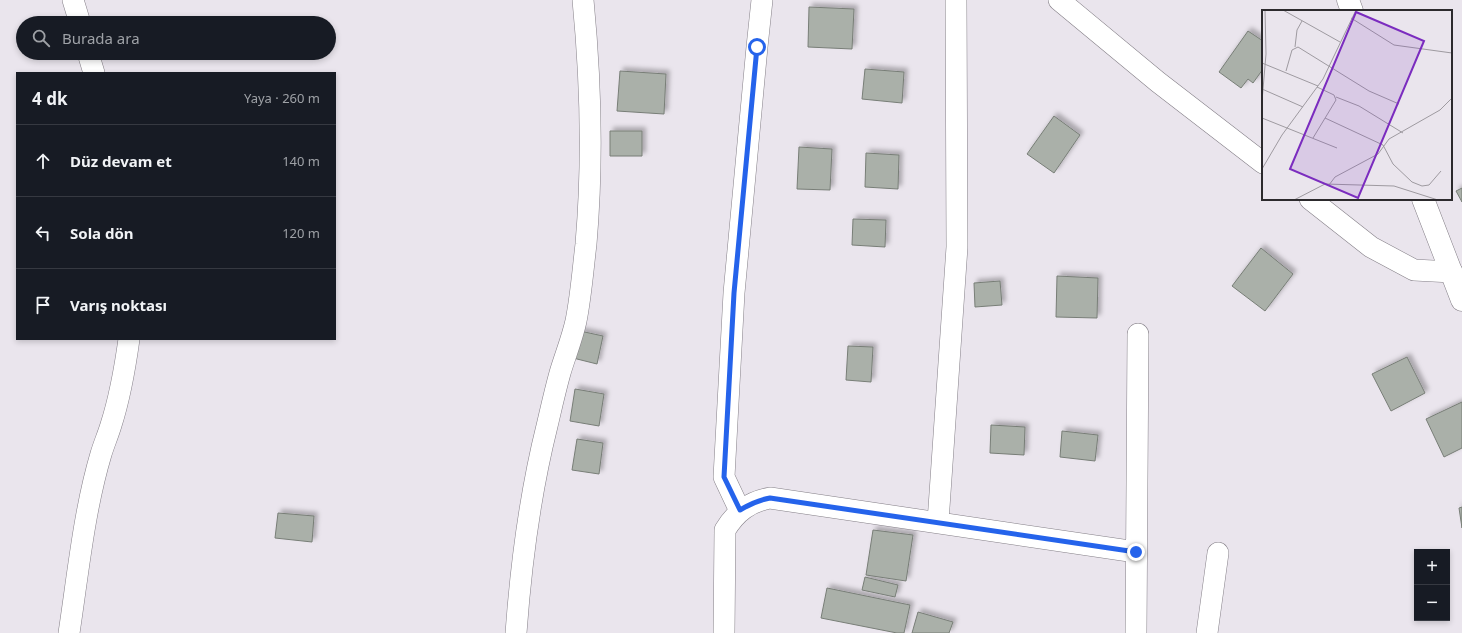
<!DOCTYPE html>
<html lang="tr">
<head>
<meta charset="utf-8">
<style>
  body { margin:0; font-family:"Noto Sans",sans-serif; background:#242831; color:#f1f3f6 }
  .controls { position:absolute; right:12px; bottom:12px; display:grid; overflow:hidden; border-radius:0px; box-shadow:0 2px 6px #0003 }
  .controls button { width:36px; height:36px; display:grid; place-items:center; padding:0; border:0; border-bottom:1px solid #363941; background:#171b24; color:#f1f3f6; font:20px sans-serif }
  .stop { position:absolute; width:12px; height:12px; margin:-9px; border:3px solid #2563eb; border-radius:50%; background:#fff }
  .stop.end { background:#2563eb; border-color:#fff; box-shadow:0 1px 4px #0008 }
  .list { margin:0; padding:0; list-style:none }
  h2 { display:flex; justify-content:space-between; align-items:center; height:52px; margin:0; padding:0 16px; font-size:17px }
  h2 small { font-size:13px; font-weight:400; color:#9ea1a6 }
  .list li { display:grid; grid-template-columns:26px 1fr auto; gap:12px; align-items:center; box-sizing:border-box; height:72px; padding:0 16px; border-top:1px solid #363941 }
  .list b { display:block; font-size:15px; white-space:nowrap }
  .list em { font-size:13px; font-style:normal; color:#9ea1a6 }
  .icon { flex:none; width:22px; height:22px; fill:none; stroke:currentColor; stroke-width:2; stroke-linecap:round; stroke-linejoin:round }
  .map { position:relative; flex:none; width:1462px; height:633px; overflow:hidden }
  .search { position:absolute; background:#171b24; box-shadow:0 2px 6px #0003; left:16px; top:16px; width:320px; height:44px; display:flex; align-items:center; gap:10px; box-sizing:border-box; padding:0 14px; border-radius:22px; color:#9ea1a6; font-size:15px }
  .panel { position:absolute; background:#171b24; box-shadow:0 2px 6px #0003; left:16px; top:72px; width:320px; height:268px; border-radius:0px }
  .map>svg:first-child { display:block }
</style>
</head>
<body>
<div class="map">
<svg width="1462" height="633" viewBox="0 0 1462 633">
  <defs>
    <filter id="shadow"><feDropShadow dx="3.5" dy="-3.5" stdDeviation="2" flood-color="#0004"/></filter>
  </defs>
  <rect width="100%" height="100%" fill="#eae5ed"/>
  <path fill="#aab0a9" stroke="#787e77" filter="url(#shadow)" d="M809 7 854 9 852 49 808 47Z
    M1248 31 1263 41V69L1253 83 1248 79 1241 88 1219 72Z
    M865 69 904 72 902 103 862 99Z
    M620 71 666 74 664 114 617 111Z
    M1054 116 1080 135 1054 173 1027 154Z
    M610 131H642V156H610Z
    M799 147 832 149 830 190 797 189Z
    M866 153 899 155 898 189 865 187Z
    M1462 188V202L1456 191Z
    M853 219 886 220 885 247 852 245Z
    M1261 248 1293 274 1265 311 1232 286Z
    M1057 276 1098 278 1097 318 1056 317Z
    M1000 281 1002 305 975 307 974 283Z
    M580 331 603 336 597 364 573 358Z
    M848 346 873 347 871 382 846 380Z
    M1407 357 1425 393 1391 411 1372 374Z
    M575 389 604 394 599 426 570 421Z
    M1462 402V448L1444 457 1426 419Z
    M991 425 1025 427 1024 455 990 453Z
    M1062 431 1098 435 1095 461 1060 457Z
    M577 439 603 443 599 474 572 470Z
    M1462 507V528L1459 508Z
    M278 513 314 516 312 542 275 538Z
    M873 530 913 535 906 581 866 575Z
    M865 577 898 585 895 597 862 590Z
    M827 588 910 605 904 633H897L821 618Z
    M918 612 953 622 949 633H912Z"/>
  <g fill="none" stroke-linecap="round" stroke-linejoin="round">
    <defs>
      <path id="minor" d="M73 0 80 23
        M1059 0 1158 82 1263 163
        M88 53 94 73
        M1310 199 1371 247 1414 270 1452 272
        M740 511 724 477 734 293 757 47 762 0
        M938 522 957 247 956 0
        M69 633C78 574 84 511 101 454 104 444 108 435 111 425 120 397 125 368 129 339
        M516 633C521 564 530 494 547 426 551 409 555 391 560 373 565 356 572 339 576 321 581 296 583 269 586 244 593 163 591 82 583 0
        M724 633 725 530C736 512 749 502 770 498L1136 552
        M1136 633 1138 334
        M1207 633 1218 553"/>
      <path id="major" d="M1348 0 1352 11
        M1423 199 1462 300"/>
    </defs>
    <use href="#minor" stroke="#847f87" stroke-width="22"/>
    <use href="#major" stroke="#847f87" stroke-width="23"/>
    <use href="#minor" stroke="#fff" stroke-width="21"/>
    <use href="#major" stroke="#fff" stroke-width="22"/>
  </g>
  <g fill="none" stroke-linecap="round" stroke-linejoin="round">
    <path stroke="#2563eb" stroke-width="5" d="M757 47 734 293 724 477 740 510C750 504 759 500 770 498L1136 552"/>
  </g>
  <g transform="translate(1262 10)">
    <rect width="190" height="190" fill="#eae5ed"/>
    <path fill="none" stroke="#9e9aa0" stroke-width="1" d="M21 0 78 32M89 8 132 35 190 43M33 37 35 20 40 11M0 53 56 76M24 61 30 40 36 37 107 81 137 94M0 79 41 97M74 87 97 96 141 123M0 91 4 44 3 0M0 108 75 138M63 108 121 135 131 154 150 172 160 176 167 175 179 161M51 128 74 90 72 85 55 77M0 159 20 125 61 69 94 0M67 175 73 167 116 144 127 129 178 100 190 88M32 190 63 174 132 176 176 190"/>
    <path fill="#7b2cbf" fill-opacity="0.15" stroke="#7b2cbf" stroke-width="2" d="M94 2 162 31 96 188 28 159Z"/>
    <rect width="190" height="190" fill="none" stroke="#2c2a2d" stroke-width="2"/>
  </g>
</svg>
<div class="controls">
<button>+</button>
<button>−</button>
</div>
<div class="stop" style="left:757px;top:47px"></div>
<div class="stop end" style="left:1136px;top:552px"></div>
<div class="search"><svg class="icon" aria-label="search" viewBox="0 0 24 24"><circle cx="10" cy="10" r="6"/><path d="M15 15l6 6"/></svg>Burada ara</div>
<section class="panel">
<h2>4 dk<small>Yaya · 260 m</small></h2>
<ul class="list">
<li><svg class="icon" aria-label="ahead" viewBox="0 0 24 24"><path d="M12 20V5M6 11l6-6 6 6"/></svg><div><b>Düz devam et</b></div><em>140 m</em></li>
<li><svg class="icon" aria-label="left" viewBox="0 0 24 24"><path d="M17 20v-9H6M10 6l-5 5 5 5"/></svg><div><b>Sola dön</b></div><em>120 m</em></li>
<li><svg class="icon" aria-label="arrive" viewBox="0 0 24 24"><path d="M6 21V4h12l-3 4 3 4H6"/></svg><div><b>Varış noktası</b></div></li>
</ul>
</section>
</div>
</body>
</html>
